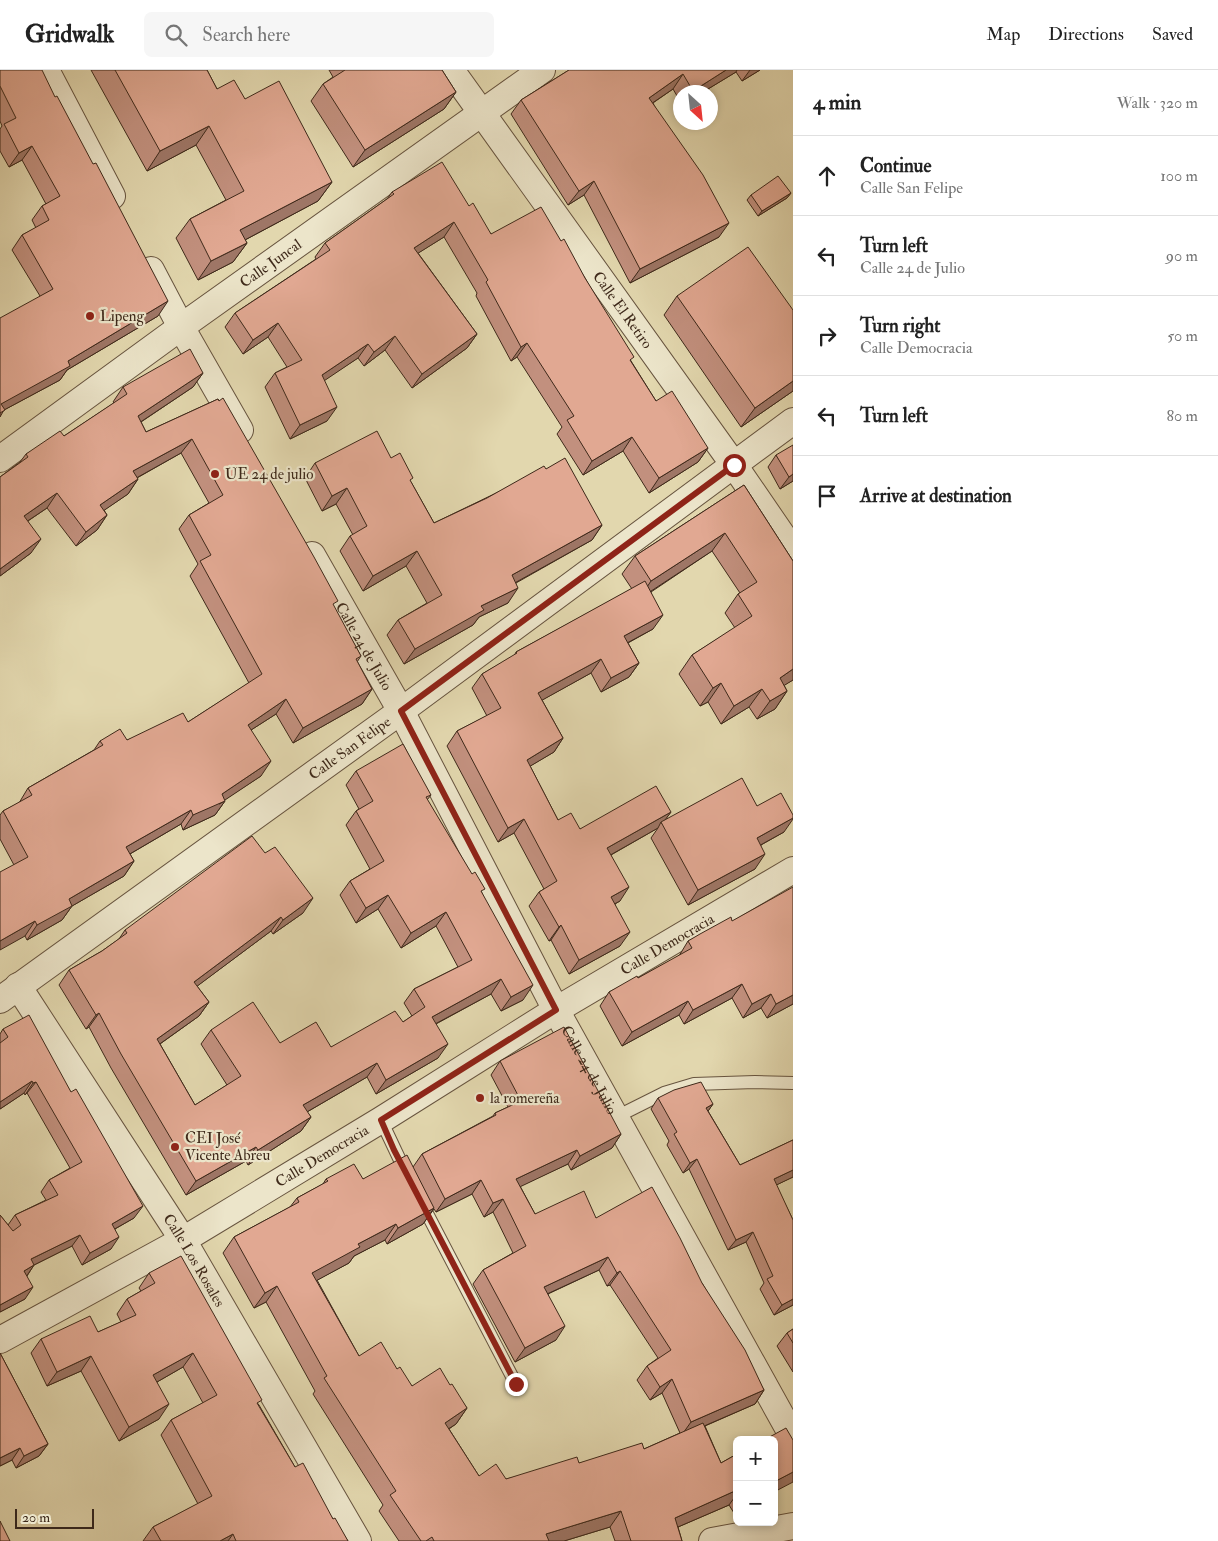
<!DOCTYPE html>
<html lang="en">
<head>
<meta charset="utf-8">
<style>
  body { margin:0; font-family:"IM FELL Double Pica",serif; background:#f6f6f6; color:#222 }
  .controls { position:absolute; right:15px; bottom:15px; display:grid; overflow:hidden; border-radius:8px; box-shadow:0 2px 8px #0003 }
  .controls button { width:45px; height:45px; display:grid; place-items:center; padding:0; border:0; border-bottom:1px solid #e0e0e0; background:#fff; color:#222; font:25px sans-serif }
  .compass { position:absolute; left:673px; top:15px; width:45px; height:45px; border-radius:50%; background:#fff; box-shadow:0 2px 8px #0003; rotate:153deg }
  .scale { position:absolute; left:15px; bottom:12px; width:79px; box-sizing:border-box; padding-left:5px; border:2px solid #3e291a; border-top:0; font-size:14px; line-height:18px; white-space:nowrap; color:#3e291a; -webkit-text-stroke:4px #ece5ca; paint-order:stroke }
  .stop { position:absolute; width:15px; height:15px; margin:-11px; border:4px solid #8f2418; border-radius:50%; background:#fff }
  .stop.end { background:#8f2418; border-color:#fff; box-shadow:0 1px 5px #0008 }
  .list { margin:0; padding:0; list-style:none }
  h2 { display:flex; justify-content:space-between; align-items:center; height:65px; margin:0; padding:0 20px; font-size:21px }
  h2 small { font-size:16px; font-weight:400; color:#767676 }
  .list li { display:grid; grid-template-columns:32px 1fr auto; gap:15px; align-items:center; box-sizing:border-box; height:80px; padding:0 20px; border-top:1px solid #e0e0e0 }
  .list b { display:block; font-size:19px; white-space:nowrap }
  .list p { margin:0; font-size:16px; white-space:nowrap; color:#767676 }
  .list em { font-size:16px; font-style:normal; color:#767676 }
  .icon { flex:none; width:28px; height:28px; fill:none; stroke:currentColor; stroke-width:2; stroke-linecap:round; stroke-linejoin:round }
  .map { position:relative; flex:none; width:793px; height:1471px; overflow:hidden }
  header { display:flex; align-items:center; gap:30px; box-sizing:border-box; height:70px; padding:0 25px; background:#fff; border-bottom:1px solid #e0e0e0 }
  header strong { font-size:24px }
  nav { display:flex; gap:28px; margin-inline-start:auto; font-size:18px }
  .search { width:350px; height:45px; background:#f6f6f6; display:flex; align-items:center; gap:12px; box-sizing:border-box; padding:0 18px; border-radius:8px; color:#767676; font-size:19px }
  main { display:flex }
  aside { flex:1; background:#fff }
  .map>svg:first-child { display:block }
</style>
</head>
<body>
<header>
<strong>Gridwalk</strong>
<div class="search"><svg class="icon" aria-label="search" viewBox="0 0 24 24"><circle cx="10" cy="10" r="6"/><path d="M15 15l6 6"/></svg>Search here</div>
<nav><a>Map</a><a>Directions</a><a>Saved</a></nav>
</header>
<main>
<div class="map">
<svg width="793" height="1471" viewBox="0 0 793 1471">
  <rect width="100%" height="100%" fill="#e2d7ae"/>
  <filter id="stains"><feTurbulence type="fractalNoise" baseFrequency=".004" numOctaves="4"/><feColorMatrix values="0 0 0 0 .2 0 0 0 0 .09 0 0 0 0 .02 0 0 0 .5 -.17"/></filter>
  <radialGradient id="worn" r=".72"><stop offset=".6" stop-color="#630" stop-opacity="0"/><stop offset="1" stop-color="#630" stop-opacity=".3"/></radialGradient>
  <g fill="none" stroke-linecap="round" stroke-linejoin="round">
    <defs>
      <path id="lane" d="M616 1047 664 1023 694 1014 755 1012 793 1013
        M381 1050 406 1103
        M421 1132 516 1314"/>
      <g id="street">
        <path d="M46 0 112 126"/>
        <path id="s1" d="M451 0 734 395 793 481"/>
        <path d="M151 200 181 257 240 360"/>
        <path id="s2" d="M0 389 181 257 542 0"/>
        <path id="s3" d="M312 485 401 641 556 940 793 1367"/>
        <path id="s4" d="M18 916 183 1170 358 1471"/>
        <path id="s5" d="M0 930 401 641 793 351"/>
        <path id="s6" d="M0 1270 183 1170 381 1050 556 940 793 800"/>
        <path d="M712 1471 793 1456"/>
      </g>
    </defs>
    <use href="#lane" stroke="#67543f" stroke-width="14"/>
    <use href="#street" stroke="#67543f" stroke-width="28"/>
    <use href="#lane" stroke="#ece5ca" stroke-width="12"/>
    <use href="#street" stroke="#ece5ca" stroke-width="26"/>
  </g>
  <path fill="#c2907e" stroke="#3e291a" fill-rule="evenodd" d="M0 0 158 246 67 300 60 310 4 340 40 226 12 180 22 165 36 158 32 150 42 136 46 134 22 90 9 97 0 81V59L2 56 0 51Z
    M91 0H207L217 19 245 29 332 112 318 131 245 170 247 173 233 192 198 210 176 168 190 149 226 130 196 75 147 101Z
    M329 0H442L456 22 444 39 353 97 311 31 323 14 333 7Z
    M569 0H760L742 11 736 2 703 22H680V31L673 19 653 33 719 167 630 213 584 125 568 135 511 44 521 30Z
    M392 122 469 136 491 164 561 171 585 208 631 291 656 331 708 378 698 392 649 423 623 381 583 405 557 364 562 357 517 287 511 291 476 226 477 223 444 167 418 183 477 264 467 278 412 318 385 280 364 296 358 288 324 310 327 351 290 369 265 317 275 303 287 297 268 267 243 284 225 257 235 243 316 189 315 187 325 173 387 129Z
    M791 123 787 128 758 146 747 130 751 125Z
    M677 226 793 240V321L741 357 664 245Z
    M203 303 193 317 141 352 146 362 218 329 361 586 357 592 372 619 362 634 293 673 276 644 251 660 261 706 224 730 225 731 215 745 183 760 181 754 130 784 134 791 124 806 72 836 62 850 27 870 25 866 14 795 0 769V745L3 741 19 733 28 718 94 680 100 671 127 670 188 652 249 613 190 506 198 494 179 459 189 445 209 433 181 383 137 408 138 409 128 424 104 440 107 445 97 460 76 476 47 438 28 451 31 483 0 506V407L20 392 26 384 64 366 114 333 113 332 123 317Z
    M776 385 793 411 780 419 768 397Z
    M391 388 411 412 434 453 546 399 602 455 592 470 516 513 508 533 479 547 473 555 404 594 387 565 398 550 427 533 406 496 363 521 340 481 350 466 353 465 336 434 322 441 305 408 315 393Z
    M744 415 793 491V610L784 615 787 621 775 639 757 649 749 637 721 654 708 632 700 636 679 604 692 585 735 558 725 543 738 524 740 523 712 481 651 522 653 559 628 573 639 593 629 607 601 622 591 603 542 630 563 668 554 682 530 696 558 750 580 759 671 742 664 751 757 736 784 762 761 775 755 799 688 835 651 768 658 758 611 785 620 831 615 834 620 876 569 904 551 870 549 871 529 836 539 822 544 819 514 763 498 772 447 676 457 661 487 646 472 618 482 604 514 586 516 582 632 519 622 504 635 486Z
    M356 701 431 725 427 730 482 823 523 930 501 941 491 924 436 954 438 988 376 1024 367 1007 307 1042 311 1047 301 1061 248 1095 246 1091 186 1125 111 998 89 957 86 959 59 915 69 900 102 881 119 869 125 860 303 843 273 864 271 861 197 916 209 932 199 946 160 974 195 1035 227 1015 201 974 211 960 280 973 331 977 403 952 412 946 404 933 414 919 458 897 436 856 401 878 378 839 356 853 340 825 350 811 370 799 346 755 356 741 359 739 346 715Z
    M732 851 793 934 767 948 761 938 743 948 732 928 684 954 679 945 622 976 600 936 609 922 638 908 679 886 688 871Z
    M3 959 134 1148 115 1159 111 1179 82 1195 72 1176 34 1195 27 1206 25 1229 0 1242V1145L8 1155 15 1145 46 1130 41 1122 49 1110 70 1098 27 1023 25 1025 24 1023 0 1039V964Z
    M500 991 621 1064 612 1078 571 1100 568 1094 520 1116 535 1144 596 1148 702 1213 764 1320 755 1334 705 1356 721 1393 737 1384V1442L734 1443 729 1435 678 1457 682 1471H615L610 1457 564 1471H399L379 1441 383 1435 313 1324 315 1321 266 1232 254 1238 223 1183 234 1167 290 1137 297 1128 323 1114 326 1109H363L413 1097 422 1084 493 1046 495 1043 508 1037 491 1005ZM472 1124 484 1147 493 1142 513 1183 483 1200 473 1214 515 1292 556 1270 548 1224 599 1200 607 1216 610 1215 658 1288 647 1296 637 1310 650 1330 662 1323 680 1363 644 1379 506 1409 479 1406 449 1359 456 1354 467 1338 450 1315 412 1316 397 1299 359 1286 317 1210 349 1193 354 1186 385 1170 387 1174 423 1154 434 1139 436 1142Z
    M658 1028 713 1034 708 1041 740 1095 793 1070V1107L776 1115 793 1150V1235L774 1245 760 1219 764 1213 746 1172 728 1180 689 1099 683 1103 667 1075 669 1071 651 1039Z
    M149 1203 259 1335 295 1397 333 1449 348 1471H143L153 1457 198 1434 161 1365 171 1350 203 1333 183 1297 157 1312 159 1349 119 1371 81 1301 47 1316 31 1283 41 1269 98 1262 121 1252 117 1244 127 1229 141 1221 139 1218Z
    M793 1259V1302L777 1276 787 1263Z
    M0 1283 48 1374 39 1386 16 1398 12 1390 0 1396Z"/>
  <path fill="#9e7666" stroke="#3e291a" d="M726 0H737L736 2 703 22H692L693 21Z
    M750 0H760L742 11Z
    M683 4 673 19 639 42 649 28Z
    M456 22 444 39 353 97 365 80Z
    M209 56 196 75 147 101 160 81Z
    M32 76 22 90 9 97 19 83Z
    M594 111 584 125 568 135 579 121Z
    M332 112 318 131 226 180 240 160Z
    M791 123 787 128 758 146 762 141Z
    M454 152 444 167 404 192 414 178Z
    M729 153 719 167 630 213 640 199Z
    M247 173 233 192 198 210 211 191Z
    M168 231 158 246 67 300 60 310 4 340 0 347V335L1 334 68 291Z
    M278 253 268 267 243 284 253 270Z
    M477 264 467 278 412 318 422 304Z
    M395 266 385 280 364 296 374 282Z
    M527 273 517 287 511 291 521 277Z
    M368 274 358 288 312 319 322 305Z
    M203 303 193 317 127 361 138 346Z
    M793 311V321L741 357 755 338Z
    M337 337 327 351 290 369 300 355Z
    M632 367 623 381 583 405 592 391Z
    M192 369 181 383 122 416 133 401Z
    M708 378 698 392 649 423 659 408Z
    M793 404V411L780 419 789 407Z
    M138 409 128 424 90 450 100 435Z
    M347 418 336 434 322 441 332 426Z
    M57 423 47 438 14 460 24 446Z
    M107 445 97 460 76 476 86 462Z
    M602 455 592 470 502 520 512 505Z
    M725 463 712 481 639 529 651 511Z
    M41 469 31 483 0 506V499Z
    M417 481 406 496 363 521 373 506Z
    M518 518 508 533 479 547 473 555 404 594 415 579 481 536Z
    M663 545 653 559 614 580 624 566Z
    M601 589 591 603 528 638 538 623Z
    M639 593 629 607 601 622 611 608Z
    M793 599V610L767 626 780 608Z
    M721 613 708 632 700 636 713 618Z
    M372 619 362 634 293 673 303 658Z
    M762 619 749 637 721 654 734 636Z
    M787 621 775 639 757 649 770 631Z
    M286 629 276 644 237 669 248 655Z
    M563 668 554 682 517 704 527 690Z
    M271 691 261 706 219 734 225 731 215 745 183 760 193 745 222 724Z
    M191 740 181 754 116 792 126 777Z
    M671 742 662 754 661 752 658 758 598 792 607 778Z
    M793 748V749L784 762 746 783 757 768Z
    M524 749 514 763 498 772 508 758Z
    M765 784 755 799 688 835 698 820Z
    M134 791 124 806 72 836 62 850 27 870 37 855 69 829Z
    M629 817 620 831 601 841 611 827Z
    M388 825 378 839 356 853 366 838Z
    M313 828 303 843 273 864 283 850Z
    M446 842 436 856 401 878 411 863Z
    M281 847 271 861 184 926 194 912Z
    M35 851 25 866 0 880V871Z
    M561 855 551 870 549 871 559 857Z
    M630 862 620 876 569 904 579 890Z
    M501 909 491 924 422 961 432 947Z
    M742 914 732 928 684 954 693 940Z
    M533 915 523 930 501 941 511 927Z
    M771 924 761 938 743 948 752 934Z
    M793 925V934L767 948 776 934Z
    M688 931 679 945 622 976 632 962Z
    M209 932 199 946 147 983 157 969Z
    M99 943 89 957 86 959 96 945Z
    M448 974 438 988 376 1024 386 1010Z
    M377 993 367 1007 293 1050 303 1035Z
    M32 1011 24 1023 0 1039V1032Z
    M36 1012 27 1023 25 1025 33 1013Z
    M713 1034 706 1044V1038Z
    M311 1047 301 1061 248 1095 258 1080Z
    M621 1064 612 1078 571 1100 580 1086Z
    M256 1077 246 1091 186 1125 196 1111Z
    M577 1080 568 1094 507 1123 516 1109Z
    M697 1089 689 1099 683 1103 690 1093Z
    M793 1100V1107L766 1120 774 1109Z
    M481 1110 472 1124 436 1142 445 1129Z
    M503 1129 493 1142 484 1147 493 1133Z
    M143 1136 134 1148 104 1165 112 1154Z
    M434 1138 423 1154 387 1174 398 1158Z
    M396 1154 385 1170 354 1186 349 1193 301 1219 312 1203 358 1174Z
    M753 1162 746 1172 728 1180 736 1170Z
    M80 1165 72 1176 22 1201 31 1189Z
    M119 1167 111 1179 82 1195 90 1183Z
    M608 1187 599 1200 534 1230 544 1217Z
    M34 1195 26 1207 24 1201Z
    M620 1201 610 1215 607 1216 617 1203Z
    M277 1216 266 1232 254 1238 265 1223Z
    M33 1217 25 1229 0 1242V1235Z
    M793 1229V1235L774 1245 782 1235Z
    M565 1256 556 1270 515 1292 525 1278Z
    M193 1283 183 1297 143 1320 153 1305Z
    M91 1286 81 1301 47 1316 57 1302Z
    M672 1309 662 1323 650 1330 660 1317Z
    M764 1320 755 1334 681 1366 691 1352Z
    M169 1334 159 1349 119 1371 129 1357Z
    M467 1338 456 1354 434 1368 445 1353Z
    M48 1374 39 1386 16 1398 24 1386Z
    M20 1378 12 1390 0 1396V1388Z
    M793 1402V1412L774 1422V1412Z
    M737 1420V1424L729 1435 664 1463 675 1448Z
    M621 1441 610 1457 564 1471H541L546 1464Z
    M233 1464 228 1471H220Z"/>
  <path fill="#e1a892" stroke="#3e291a" d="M0 0H42L55 27 57 26 93 94 96 93 168 231 68 291 70 296 1 334 5 340 0 343V248L53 219 22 165 49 150 42 136 60 126 32 76 19 83 4 54 16 48 0 16Z
    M115 0H207L217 19 234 10 245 29 279 11 332 112 240 160 247 173 211 191 190 149 244 121 209 56 160 81Z
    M345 0H442L456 22 365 80 323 14Z
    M569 0H726L693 21 683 4 649 28 703 105 729 153 640 199 594 111 579 121 521 30Z
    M442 92 469 136 473 133 491 164 541 137 561 171 564 169 585 208 634 287 630 290 656 331 672 321 708 378 659 408 632 367 592 391 567 350 574 346 527 273 521 277 486 212 488 210 454 152 414 178 477 264 422 304 395 266 374 282 368 274 322 305 337 337 300 355 275 303 302 290 278 253 253 270 235 243 330 180 325 173 394 124 392 122Z
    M778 106 791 123 762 141 751 125Z
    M748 177 793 240V311L755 338 677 226Z
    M190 279 203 303 138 346 146 362 218 329 219 331 223 328 314 487 338 531 333 534 361 586 356 589 372 619 303 658 286 629 248 655 271 691 222 724 225 731 193 745 191 740 126 777 134 791 69 829 72 836 37 855 35 851 0 871V802L28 787 3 741 32 725 28 718 103 675 100 671 120 659 127 670 183 643 188 652 262 604 200 491 211 485 189 445 223 425 192 369 133 401 138 409 100 435 107 445 86 462 57 423 24 446 41 469 0 499V407L28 387 26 384 60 361 64 366 127 324 123 317Z
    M377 361 391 388 400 383 413 408 410 410 434 453 487 428 544 396 546 399 565 388 602 455 512 505 518 518 481 536 484 540 415 579 398 550 442 525 417 481 373 506 350 466 367 456 347 418 332 426 315 393Z
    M793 375V404L789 407 776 385Z
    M744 415 793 491V599L780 608 787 621 770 631 762 619 734 636 721 613 713 618 692 585 752 546 738 524 757 512 725 463 651 511 635 486Z
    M645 511 663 545 624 566 639 593 611 608 601 589 538 623 563 668 527 690 558 750 571 743 580 759 656 716 671 742 607 778 629 817 611 827 630 862 579 890 561 855 559 857 539 822 557 811 524 749 508 758 457 661 501 638 482 604 517 583 516 582Z
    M403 674 431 725 426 727 472 804 475 802 485 819 481 821 533 915 511 927 501 909 432 947 448 974 386 1010 377 993 303 1035 311 1047 258 1080 256 1077 196 1111 121 984 99 943 96 945 69 900 102 881 127 863 125 860 252 766 265 783 275 777 313 828 283 850 281 847 194 912 209 932 157 969 195 1035 241 1006 211 960 253 932 280 973 316 952 331 977 395 941 403 952 425 937 414 919 472 890 446 842 411 863 388 825 366 838 350 811 384 791 356 741 373 731 356 701Z
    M742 708 757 736 781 723 793 745V748L757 768 765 784 698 820 661 752Z
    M793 817V925L776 934 771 924 752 934 742 914 693 940 688 931 632 962 609 922 637 906 638 908 692 878 688 871 700 864 731 847 732 851Z
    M29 945 71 1022 76 1019 143 1136 112 1154 119 1167 90 1183 80 1165 31 1189 34 1195 24 1201 33 1217 0 1235V1145L13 1161 21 1155 15 1145 58 1125 49 1110 82 1092 36 1012 33 1013 32 1011 0 1032V973L8 967 3 959Z
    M564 957 621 1064 580 1086 577 1080 516 1109 535 1144 584 1121 596 1148 652 1117 680 1168 702 1213 745 1280 764 1320 691 1352 672 1309 660 1317 647 1296 671 1280 620 1201 617 1203 608 1187 544 1217 565 1256 525 1278 483 1200 526 1176 503 1129 493 1133 481 1110 445 1129 422 1084 496 1045 495 1043 521 1031 500 991Z
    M701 1012 713 1034 706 1038 740 1095 793 1070V1100L774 1109 793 1150V1229L782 1235 767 1209 773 1206 753 1162 736 1170 697 1089 690 1093 674 1064 677 1062 658 1028 674 1020Z
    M407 1085 434 1138 398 1158 396 1154 358 1174 360 1177 312 1203 359 1286 381 1272 397 1299 400 1297 412 1316 440 1298 450 1315 452 1314 467 1338 445 1353 479 1406 496 1394 506 1409 577 1387 579 1393 642 1373 644 1379 703 1353 721 1393 737 1384V1420L675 1448 682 1471H631L621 1441 546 1464 549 1471H434L432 1467 426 1471H421L390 1425 396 1421 324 1308 327 1306 277 1216 265 1223 234 1167 299 1132 297 1128 328 1111 326 1109 354 1094 363 1109Z
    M181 1186 262 1330 257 1333 295 1397 303 1393 333 1449 335 1448 348 1471H236L233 1464 220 1471H161L153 1457 212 1426 171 1350 217 1325 193 1283 153 1305 169 1334 129 1357 91 1286 57 1302 41 1269 90 1246 98 1262 136 1245 127 1229 155 1213 149 1203Z
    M793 1259V1273L787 1263Z
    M0 1283 48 1374 24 1386 20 1378 0 1388Z
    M786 1358 793 1370V1402L774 1412V1370H764Z
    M0 1451 10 1471H0Z"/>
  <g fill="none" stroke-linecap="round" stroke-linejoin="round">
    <path stroke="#8f2418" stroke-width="6" d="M516 1314 394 1080 381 1050 556 940 401 641 734 395"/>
  </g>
  <g fill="#8f2418" stroke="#ece5ca" stroke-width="2">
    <circle cx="90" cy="246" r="5"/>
    <circle cx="215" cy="404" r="5"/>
    <circle cx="480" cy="1028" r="5"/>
    <circle cx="175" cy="1077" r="5"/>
  </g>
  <g text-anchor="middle" stroke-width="4.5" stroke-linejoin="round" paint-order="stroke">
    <g font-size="15" fill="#3e291a" stroke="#ece5ca">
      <text dy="5" stroke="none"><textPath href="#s2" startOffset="334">Calle Juncal</textPath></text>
      <text dy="5" stroke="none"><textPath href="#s1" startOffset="295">Calle El Retiro</textPath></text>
      <text dy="5" stroke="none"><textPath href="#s3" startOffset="105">Calle 24 de Julio</textPath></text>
      <text dy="5" stroke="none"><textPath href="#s5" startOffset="431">Calle San Felipe</textPath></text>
      <text dy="5" stroke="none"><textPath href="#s6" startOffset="776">Calle Democracia</textPath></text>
      <text dy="5" stroke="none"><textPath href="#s3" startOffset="585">Calle 24 de Julio</textPath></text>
      <text dy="5" stroke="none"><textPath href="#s6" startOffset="371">Calle Democracia</textPath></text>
      <text dy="5" stroke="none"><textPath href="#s4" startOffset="326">Calle Los Rosales</textPath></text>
    </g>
    <g font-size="15" fill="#3e291a" stroke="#ece5ca" text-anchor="start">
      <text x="100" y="251">Lipeng</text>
      <text x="225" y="409">UE 24 de julio</text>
      <text x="490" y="1033">la romereña</text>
      <text x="185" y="1073">CEI José<tspan x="185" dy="17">Vicente Abreu</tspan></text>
    </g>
  </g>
  <rect width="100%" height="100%" filter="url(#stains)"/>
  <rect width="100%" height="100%" fill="url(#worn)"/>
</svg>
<div class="controls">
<button>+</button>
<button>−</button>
</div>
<svg class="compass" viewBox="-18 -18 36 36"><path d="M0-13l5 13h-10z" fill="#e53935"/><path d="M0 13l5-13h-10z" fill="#767676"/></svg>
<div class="scale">20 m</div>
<div class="stop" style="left:734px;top:395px"></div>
<div class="stop end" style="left:516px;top:1314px"></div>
</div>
<aside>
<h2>4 min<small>Walk · 320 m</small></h2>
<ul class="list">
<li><svg class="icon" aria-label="ahead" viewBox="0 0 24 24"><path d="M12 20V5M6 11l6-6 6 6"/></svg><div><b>Continue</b><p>Calle San Felipe</p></div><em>100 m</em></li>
<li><svg class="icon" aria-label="left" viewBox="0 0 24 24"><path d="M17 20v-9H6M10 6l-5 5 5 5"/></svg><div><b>Turn left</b><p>Calle 24 de Julio</p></div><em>90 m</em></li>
<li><svg class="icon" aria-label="right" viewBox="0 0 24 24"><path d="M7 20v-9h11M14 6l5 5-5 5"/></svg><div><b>Turn right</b><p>Calle Democracia</p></div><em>50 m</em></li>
<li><svg class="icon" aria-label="left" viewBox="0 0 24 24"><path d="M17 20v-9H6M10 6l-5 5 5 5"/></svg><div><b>Turn left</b></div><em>80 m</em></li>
<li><svg class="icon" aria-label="arrive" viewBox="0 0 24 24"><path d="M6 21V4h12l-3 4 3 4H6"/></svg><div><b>Arrive at destination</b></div></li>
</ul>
</aside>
</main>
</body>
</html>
